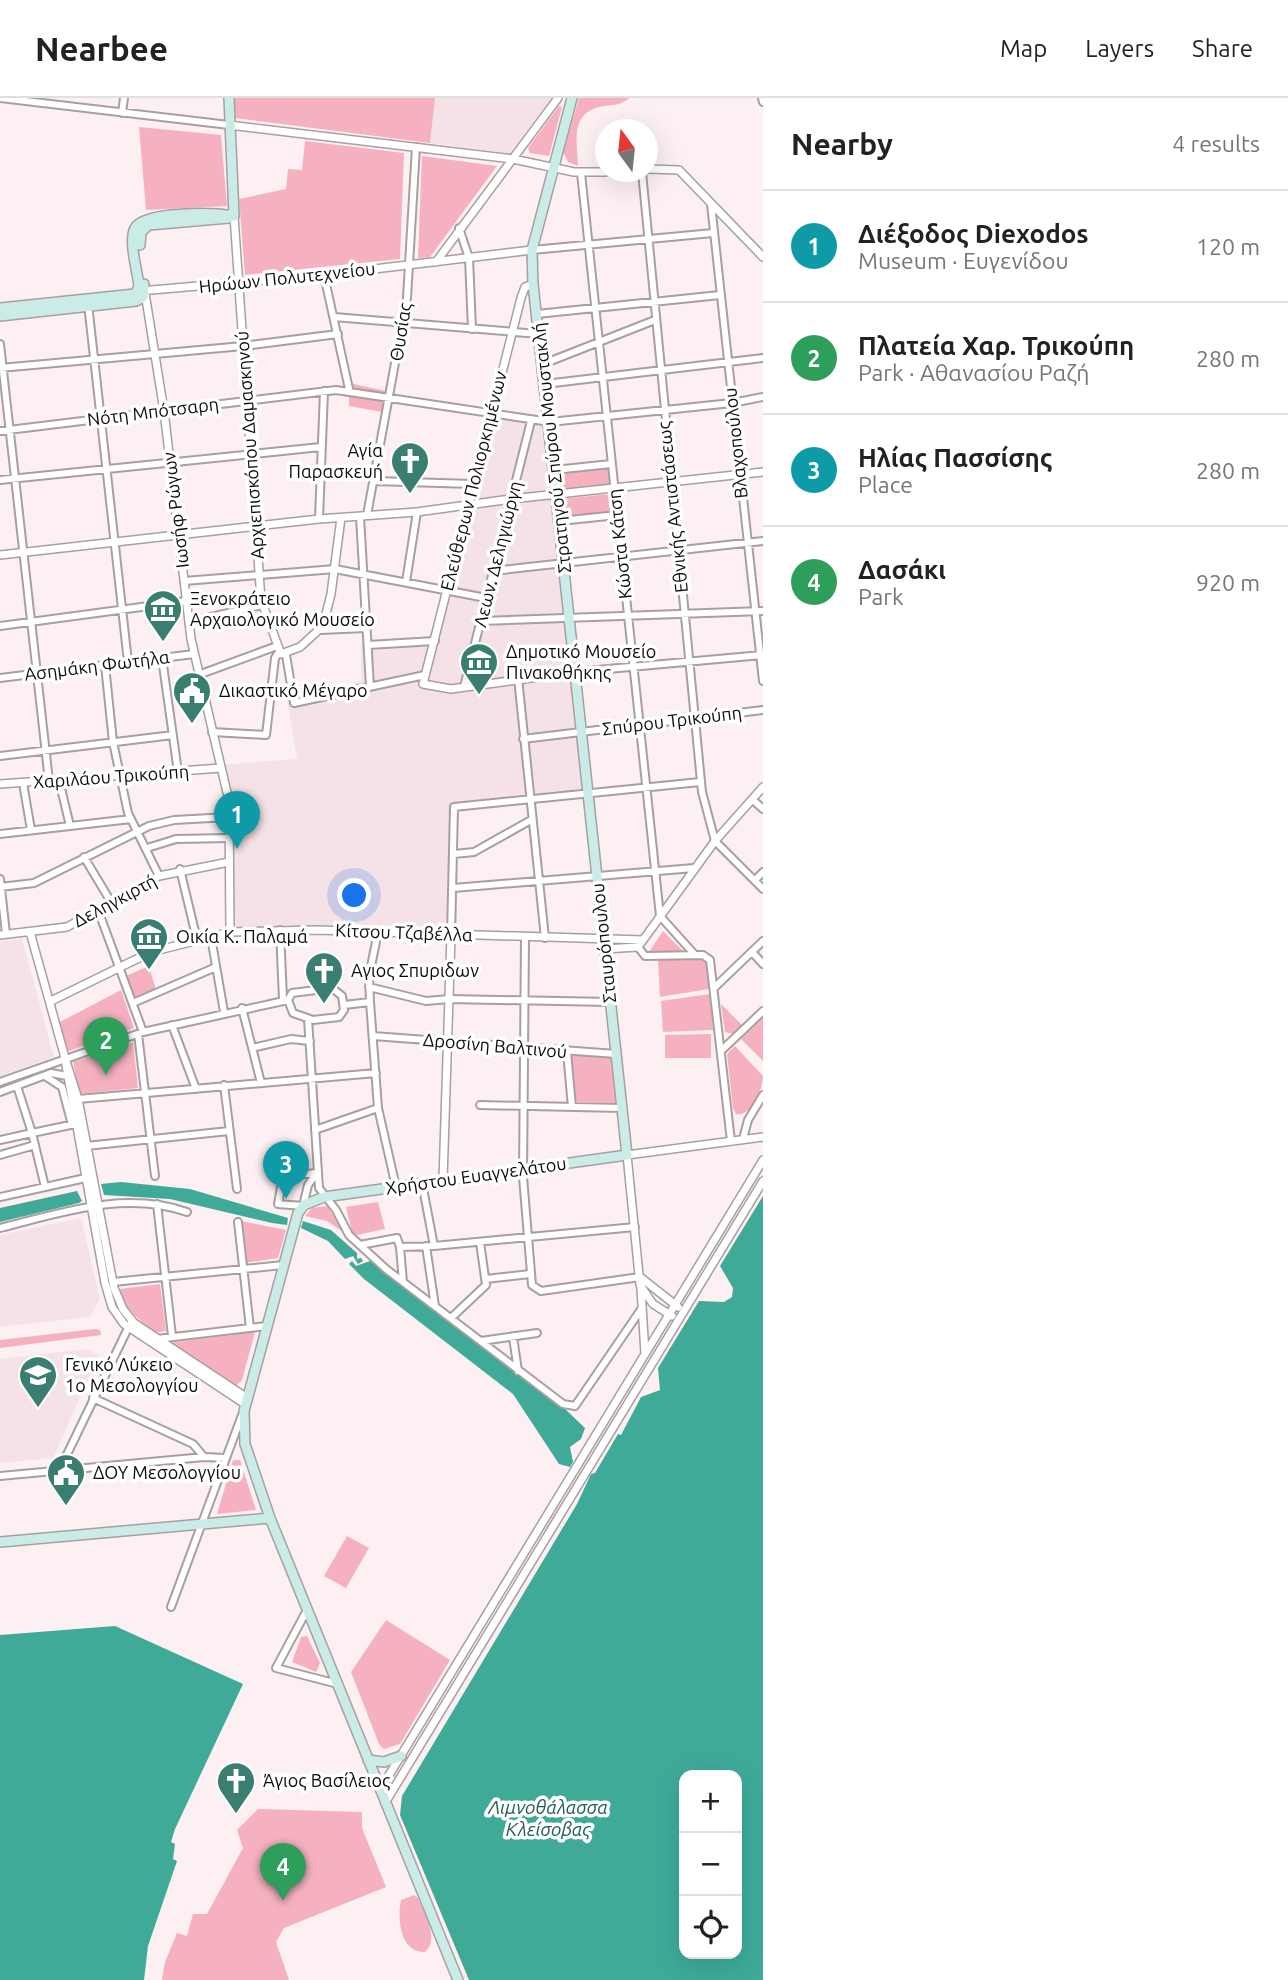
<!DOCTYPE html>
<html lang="en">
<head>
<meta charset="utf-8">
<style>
  body { margin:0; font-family:Ubuntu,sans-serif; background:#f6f6f6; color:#222 }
  .controls { position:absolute; right:21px; bottom:21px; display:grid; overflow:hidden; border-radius:14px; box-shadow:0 7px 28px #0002 }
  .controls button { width:63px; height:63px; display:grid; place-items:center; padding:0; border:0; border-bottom:2px solid #e0e0e0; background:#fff; color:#222; font:35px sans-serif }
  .compass { position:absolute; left:595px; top:21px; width:63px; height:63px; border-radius:50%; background:#fff; box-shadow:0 7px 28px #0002; rotate:345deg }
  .you { position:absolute; left:355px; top:798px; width:24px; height:24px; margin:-18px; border:5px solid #fff; border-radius:50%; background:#1a73e8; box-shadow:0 0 0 10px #1a73e833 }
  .badge { display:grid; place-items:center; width:46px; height:46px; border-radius:50%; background:#db2777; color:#fff; font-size:23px; font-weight:700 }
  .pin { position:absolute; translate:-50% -58px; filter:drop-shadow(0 2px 4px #0008) }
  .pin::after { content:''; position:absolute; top:37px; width:24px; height:21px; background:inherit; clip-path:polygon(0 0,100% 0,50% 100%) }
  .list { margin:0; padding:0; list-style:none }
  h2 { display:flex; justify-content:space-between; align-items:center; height:91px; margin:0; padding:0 28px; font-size:30px }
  h2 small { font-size:23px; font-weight:400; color:#767676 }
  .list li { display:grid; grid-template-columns:46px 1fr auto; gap:21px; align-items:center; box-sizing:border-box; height:112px; padding:0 28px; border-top:2px solid #e0e0e0 }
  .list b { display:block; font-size:26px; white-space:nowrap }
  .list p { margin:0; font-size:23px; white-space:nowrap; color:#767676 }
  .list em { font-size:23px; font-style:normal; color:#767676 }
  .icon { flex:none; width:38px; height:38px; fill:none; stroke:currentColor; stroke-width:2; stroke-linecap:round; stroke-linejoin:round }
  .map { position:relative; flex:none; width:763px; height:1882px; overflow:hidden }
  header { display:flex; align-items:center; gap:42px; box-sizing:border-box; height:98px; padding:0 35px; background:#fff; border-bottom:2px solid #e0e0e0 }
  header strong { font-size:33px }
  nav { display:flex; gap:38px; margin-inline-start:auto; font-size:24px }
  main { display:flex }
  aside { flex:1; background:#fff }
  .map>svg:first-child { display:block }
</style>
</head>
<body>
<header>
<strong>Nearbee</strong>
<nav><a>Map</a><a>Layers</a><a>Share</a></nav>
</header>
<main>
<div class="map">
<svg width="763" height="1882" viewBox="0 0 763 1882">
  <rect width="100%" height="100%" fill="#fcf0f2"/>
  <path fill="#f5e2e6" d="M435 0H551L510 55 430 45Z
    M488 313 552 322 589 698 457 712 452 840 319 833 229 836 227 704 220 667 297 661 287 601 361 583V546L431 541Z
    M22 841 54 959 0 978V843Z
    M81 1120 100 1201 90 1219 0 1229V1137Z
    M87 1251 99 1257 53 1360 0 1365V1261Z"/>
  <path fill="#f5b1c0" d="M233 0H435L430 45 235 20Z
    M579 0H630C614 10 616 5 600 9 570 15 577 45 578 68L568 64 563 54Z
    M559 8 562 9 549 58 530 55 528 50Z
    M139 29 221 37 227 108 146 112Z
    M305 43 404 55 400 161 245 177 239 101 286 91 288 71 302 72Z
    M422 58 497 68 430 159 418 160Z
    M349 285 386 293 382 314 349 308Z
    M609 370 611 386 559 392 557 376Z
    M611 396 613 414 562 420 560 401Z
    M663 833 682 852V854L647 857Z
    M707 859 709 891 660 899 658 862Z
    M149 868 156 892 134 901 126 878Z
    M121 892 134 930 66 954 58 925Z
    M710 896 713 932 663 934 661 903Z
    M721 906 742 927 733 936 725 934Z
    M763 920V963L741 941Z
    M711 936V960H665V937Z
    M133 944 138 990 79 996 73 964Z
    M735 948 763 978C763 991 752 1019 736 1016L733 1010 727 956Z
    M567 954 616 956 622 1010 572 1009Z
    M378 1104 385 1131 353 1138 346 1109Z
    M327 1108 342 1132V1133L327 1123 305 1118 312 1110Z
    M241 1123 286 1132 278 1160 245 1165Z
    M160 1186 166 1233 154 1235 124 1208 119 1191Z
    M95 1231 100 1232 101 1237 0 1250V1242Z
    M255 1234 242 1282 235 1289 169 1245Z
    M233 1362H240L256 1412 217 1416Z
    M347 1438 369 1450 346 1490 324 1478Z
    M386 1522 450 1562 400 1646 384 1651 379 1646 351 1574Z
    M307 1538 320 1565 316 1574 292 1564 301 1539Z
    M258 1711 362 1714V1730L386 1789 284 1830 276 1844 289 1882H162L165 1864 177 1835 187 1838 193 1816H207L243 1750 237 1732Z
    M414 1797 418 1800C424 1815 440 1841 425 1854 400 1855 397 1821 401 1802Z"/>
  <path fill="#3faa98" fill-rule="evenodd" d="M121 1084 190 1091 288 1120 287 1127 272 1125 170 1101 104 1097 101 1086Z
    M77 1093 82 1103 79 1105 0 1124V1110Z
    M763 1098V1882H469L400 1717 402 1698 577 1406 591 1376 595 1375 618 1336 621 1337 641 1299 660 1292 658 1270 699 1203 724 1204 732 1199 733 1190 720 1168ZM684 1677H737V1856H684Z
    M303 1123 331 1132 357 1155V1161L361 1160 363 1163 358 1166 353 1158 345 1161 328 1143 301 1130Z
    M352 1163 356 1168 370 1163 375 1166 564 1310 585 1330 581 1341 570 1349 573 1364 570 1369 559 1366 513 1296 364 1181 349 1166Z
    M115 1528 243 1586 175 1731 171 1744 175 1746 173 1761 177 1763 148 1848 144 1882H0V1537Z"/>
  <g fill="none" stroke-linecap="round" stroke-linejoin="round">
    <defs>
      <path id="minor" d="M0 0 229 27
        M762 0 763 4
        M122 15 124 0
        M642 74 702 694 715 743 763 791
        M581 75 660 818 695 857
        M711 106 763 583
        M459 130 469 160 472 231
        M532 152 713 135
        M324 177 349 291
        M88 206 128 564
        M537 216 720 197
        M334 219 539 236
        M0 246 49 683
        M543 266 655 222
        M0 270 243 248 338 236
        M545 286 763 260
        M0 333 336 292 550 324 732 305 763 299
        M554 372 611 366
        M0 382 321 349
        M374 383 473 386
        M367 417 407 200 416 49
        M360 419 370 589
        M319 421 324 293
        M560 423 617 417
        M493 473 763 443
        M184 483 335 471 486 500
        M406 484 417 414
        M481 523 763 513
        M189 524 262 507
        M0 528 186 503
        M320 532 366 530
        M368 547 435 543
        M286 557 294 605 425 577
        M162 560 178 674
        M105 567 113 644 128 715 159 778
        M575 574 762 557
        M198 577 277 548
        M0 580 194 556
        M518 580 545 840
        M464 589 531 323
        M212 634 266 637 275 560 279 554
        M523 641 763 612
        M0 658 173 637
        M59 682 70 728
        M23 685 31 732
        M753 702 763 711
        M0 736 131 721
        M147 750 176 741 229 740
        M454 756 474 754 531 722
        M84 759 111 804
        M180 771 197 842
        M0 781 6 836
        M755 782 763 774
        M0 789 34 785 149 728 174 722 229 719
        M453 790 694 770
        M98 812 143 934
        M280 832 283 902
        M378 834 369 878 370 904 378 1010 396 1089
        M451 838 454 709 700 684
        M211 839 224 914
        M525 839 523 1079 532 1187 541 1193 640 1179
        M638 849 645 858 703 857 710 862 731 1043
        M752 854 763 866
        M369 889 426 903 449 901 610 904
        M715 889 763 843
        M332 890 342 898 344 912 339 919 313 922 293 915 288 902 292 895Z
        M133 905 216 869
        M344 907 370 904
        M242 910 261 985
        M308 921 319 1090 336 1112 349 1137 386 1171 563 1306 575 1308 642 1210
        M172 927 196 991
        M138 936 155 1078
        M373 938 616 956
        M252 950 291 941 310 943
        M723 951 763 913
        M567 954 572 1009
        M45 978 62 989 72 1027
        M0 984 143 934 288 902
        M224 987 237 1091
        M17 988 32 1035 75 1026
        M0 994 51 975 67 978
        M78 1001 376 975
        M480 1007 622 1010
        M315 1032 378 1010
        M743 1041 748 1022 763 997
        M0 1042 32 1035 45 1089
        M86 1048 229 1033
        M0 1057 35 1047
        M317 1075 308 1087 303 1108 278 1106 283 1078Z
        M422 1085 434 1148 635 1129
        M0 1099 90 1079
        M157 1106 172 1238
        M238 1124 250 1230
        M0 1130C61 1115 125 1092 187 1114
        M360 1147 397 1140 400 1149 434 1148
        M426 1148 435 1208
        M400 1149 403 1184
        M486 1181 530 1176
        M113 1184 283 1167
        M451 1220 486 1187 480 1144
        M513 1239 518 1273
        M157 1241 266 1228
        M481 1243 537 1235
        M93 1300 193 1346 204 1359
        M59 1373 130 1226
        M0 1378 204 1359 225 1360
        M171 1509 242 1317
        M307 1512 276 1570 338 1586"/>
      <path id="tertiary" d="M229 27 513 61 574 74H606
        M648 71 679 72 763 159
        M234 118 261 502 281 556 300 549 323 528 331 496 341 420
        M436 164 558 0
        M533 186 525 189 521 200 423 586 451 591 575 574
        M140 193 324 177 532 152
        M145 195 164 313 191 541 229 703 230 834
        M0 457 319 421 417 414 511 401 763 374
        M0 686 221 670
        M30 834 64 956 105 1185 112 1209 124 1226 245 1306
        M0 837 67 829 159 778 229 764
        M604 851 638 849 715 743 763 689
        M51 903 151 854 230 834 317 832 643 842
        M64 957 78 1001 114 1190 123 1211 134 1225 247 1300
        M443 1082 451 838
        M640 1179 678 1209
        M641 1191 645 1256
        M672 1218 653 1206 640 1187 627 1057 763 1039
        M380 1692 763 1062
        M385 1705 763 1083"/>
      <path id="secondary" d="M229 0 234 118
        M140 147 141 134 149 127 229 120
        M0 210 135 196 139 189C138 174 128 144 135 130 145 112 216 115 234 118
        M0 218 136 203 143 199 144 186
        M0 1444 270 1420
        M368 1662 384 1664 401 1658
        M458 1882 270 1420 245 1346 244 1313 298 1115 304 1107 324 1099 627 1057 533 186 532 152 572 0"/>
    </defs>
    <use href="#minor" stroke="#a99ea0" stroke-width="10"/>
    <use href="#tertiary" stroke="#a99ea0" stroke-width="10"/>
    <use href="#secondary" stroke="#a99ea0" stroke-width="12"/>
    <use href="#minor" stroke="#fff" stroke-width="6"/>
    <use href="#tertiary" stroke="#fff" stroke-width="7"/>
    <use href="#secondary" stroke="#caece6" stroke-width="9"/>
  </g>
  <defs>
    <symbol id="church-pin" viewBox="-11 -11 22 30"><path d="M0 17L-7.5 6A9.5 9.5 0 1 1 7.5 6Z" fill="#3a7e72" stroke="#fff"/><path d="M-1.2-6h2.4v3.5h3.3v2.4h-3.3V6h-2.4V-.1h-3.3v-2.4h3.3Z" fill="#fff"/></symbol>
    <symbol id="museum-pin" viewBox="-11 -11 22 30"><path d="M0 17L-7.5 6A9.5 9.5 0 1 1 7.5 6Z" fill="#3a7e72" stroke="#fff"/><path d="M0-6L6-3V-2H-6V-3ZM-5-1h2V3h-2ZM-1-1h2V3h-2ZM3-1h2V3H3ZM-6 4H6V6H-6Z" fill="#fff"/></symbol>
    <symbol id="civic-pin" viewBox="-11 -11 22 30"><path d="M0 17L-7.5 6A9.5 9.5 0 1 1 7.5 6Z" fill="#3a7e72" stroke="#fff"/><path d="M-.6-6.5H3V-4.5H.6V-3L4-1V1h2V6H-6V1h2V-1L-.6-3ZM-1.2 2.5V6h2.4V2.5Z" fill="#fff"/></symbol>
    <symbol id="school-pin" viewBox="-11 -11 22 30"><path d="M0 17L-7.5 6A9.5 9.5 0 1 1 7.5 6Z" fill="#3a7e72" stroke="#fff"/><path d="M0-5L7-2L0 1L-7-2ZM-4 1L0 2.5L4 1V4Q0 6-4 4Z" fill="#fff"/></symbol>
  </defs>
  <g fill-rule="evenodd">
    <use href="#church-pin" x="388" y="341" width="44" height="60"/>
    <use href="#museum-pin" x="141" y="489" width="44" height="60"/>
    <use href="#museum-pin" x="457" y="542" width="44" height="60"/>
    <use href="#civic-pin" x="170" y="571" width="44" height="60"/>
    <use href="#museum-pin" x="127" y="817" width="44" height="60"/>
    <use href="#church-pin" x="302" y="851" width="44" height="60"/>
    <use href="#school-pin" x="16" y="1255" width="44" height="60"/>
    <use href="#civic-pin" x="44" y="1353" width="44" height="60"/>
    <use href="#church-pin" x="214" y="1661" width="44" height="60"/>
  </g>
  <g text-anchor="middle" stroke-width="7" stroke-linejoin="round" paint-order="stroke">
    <g font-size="18" fill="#0e0b0b" stroke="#fff">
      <text transform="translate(287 180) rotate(-6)" y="6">Ηρώων Πολυτεχνείου</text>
      <text transform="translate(401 234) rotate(-81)" y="6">Θυσίας</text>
      <text transform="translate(153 314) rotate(-7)" y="6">Νότη Μπότσαρη</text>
      <text transform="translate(736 345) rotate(-96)" y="6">Βλαχοπούλου</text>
      <text transform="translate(250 347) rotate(-94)" y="6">Αρχιεπισκόπου Δαμασκηνού</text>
      <text transform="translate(552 350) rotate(-96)" y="6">Στρατηγού Σπύρου Μουστακλή</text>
      <text transform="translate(474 383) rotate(-76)" y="6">Ελεύθερων Πολιορκημένων</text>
      <text transform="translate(673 409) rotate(-96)" y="6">Εθνικής Αντιστάσεως</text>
      <text transform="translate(176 412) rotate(-97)" y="6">Ιωσήφ Ρώγων</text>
      <text transform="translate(620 446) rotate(-96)" y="6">Κώστα Κάτση</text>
      <text transform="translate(498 456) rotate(-76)" y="6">Λεων. Δεληγιώργη</text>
      <text transform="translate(97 568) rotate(-7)" y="6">Ασημάκη Φωτήλα</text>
      <text transform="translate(672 623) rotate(-7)" y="6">Σπύρου Τρικούπη</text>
      <text transform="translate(111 679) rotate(-4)" y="6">Χαριλάου Τρικούπη</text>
      <text transform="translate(115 803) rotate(-28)" y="6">Δεληγκιρτή</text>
      <text transform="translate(404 835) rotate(2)" y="6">Κίτσου Τζαβέλλα</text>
      <text transform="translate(604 845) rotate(-96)" y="6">Σταυρόπουλου</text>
      <text transform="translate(495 948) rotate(5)" y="6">Δροσίνη Βαλτινού</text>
      <text transform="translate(476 1078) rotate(-8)" y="6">Χρήστου Ευαγγελάτου</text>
    </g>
    <g font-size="18" fill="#0e0b0b" stroke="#fff" text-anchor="start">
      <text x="383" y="359" text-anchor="end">Αγία<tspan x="383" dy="21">Παρασκευή</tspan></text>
      <text x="190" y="507">Ξενοκράτειο<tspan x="190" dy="21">Αρχαιολογικό Μουσείο</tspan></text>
      <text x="506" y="560">Δημοτικό Μουσείο<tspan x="506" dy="21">Πινακοθήκης</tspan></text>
      <text x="219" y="599">Δικαστικό Μέγαρο</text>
      <text x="176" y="845">Οικία Κ. Παλαμά</text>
      <text x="351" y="879">Αγιος Σπυριδων</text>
      <text x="65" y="1273">Γενικό Λύκειο<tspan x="65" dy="21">1ο Μεσολογγίου</tspan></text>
      <text x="93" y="1381">ΔΟΥ Μεσολογγίου</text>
      <text x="263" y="1689">Άγιος Βασίλειος</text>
    </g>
    <g font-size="19" font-style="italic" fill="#235d53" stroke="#fff">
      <text x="548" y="1716">Λιμνοθάλασσα<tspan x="548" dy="22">Κλείσοβας</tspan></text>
    </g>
  </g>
</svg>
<div class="controls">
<button>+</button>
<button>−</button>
<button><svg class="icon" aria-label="locate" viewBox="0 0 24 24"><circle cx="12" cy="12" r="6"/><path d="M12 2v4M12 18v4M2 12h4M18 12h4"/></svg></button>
</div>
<svg class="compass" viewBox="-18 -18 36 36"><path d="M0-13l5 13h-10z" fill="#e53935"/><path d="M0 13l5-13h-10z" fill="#767676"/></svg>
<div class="you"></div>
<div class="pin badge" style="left:237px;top:751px;background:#0f9aa8">1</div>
<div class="pin badge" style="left:106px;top:977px;background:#2e9e5b">2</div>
<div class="pin badge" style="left:286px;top:1101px;background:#0f9aa8">3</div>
<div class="pin badge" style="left:283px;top:1803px;background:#2e9e5b">4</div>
</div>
<aside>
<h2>Nearby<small>4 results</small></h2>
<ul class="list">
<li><span class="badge" style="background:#0f9aa8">1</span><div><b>Διέξοδος Diexodos</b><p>Museum · Ευγενίδου</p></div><em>120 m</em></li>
<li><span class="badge" style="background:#2e9e5b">2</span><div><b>Πλατεία Χαρ. Τρικούπη</b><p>Park · Αθανασίου Ραζή</p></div><em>280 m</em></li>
<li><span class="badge" style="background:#0f9aa8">3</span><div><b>Ηλίας Πασσίσης</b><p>Place</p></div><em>280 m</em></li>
<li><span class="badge" style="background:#2e9e5b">4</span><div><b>Δασάκι</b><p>Park</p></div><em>920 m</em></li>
</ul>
</aside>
</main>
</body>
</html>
